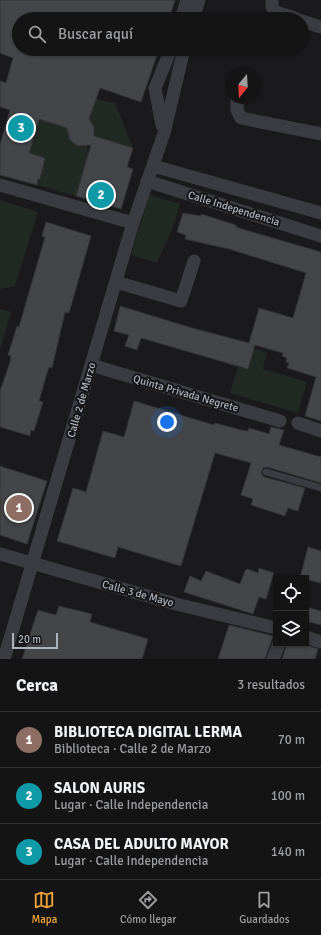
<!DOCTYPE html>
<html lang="es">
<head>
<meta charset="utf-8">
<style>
  body { margin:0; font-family:Signika,sans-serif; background:#212122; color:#f1f3f6 }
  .controls { position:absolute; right:12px; bottom:12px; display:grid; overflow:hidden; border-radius:0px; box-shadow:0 1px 3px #0004 }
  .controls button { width:36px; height:36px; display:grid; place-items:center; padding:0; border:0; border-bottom:1px solid #333334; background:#141415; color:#f1f3f6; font:20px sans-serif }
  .compass { position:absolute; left:225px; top:68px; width:36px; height:36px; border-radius:50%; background:#141415; box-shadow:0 1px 3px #0004; rotate:198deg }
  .scale { position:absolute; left:12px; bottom:10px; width:46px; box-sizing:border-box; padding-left:4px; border:2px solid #acb2bc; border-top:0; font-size:11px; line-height:14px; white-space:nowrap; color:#acb2bc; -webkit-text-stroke:3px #151517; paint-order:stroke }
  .you { position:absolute; left:167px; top:422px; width:14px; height:14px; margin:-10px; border:3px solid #fff; border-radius:50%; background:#1a73e8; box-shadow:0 0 0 6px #1a73e833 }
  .badge { display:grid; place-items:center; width:26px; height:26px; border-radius:50%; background:#f5a739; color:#fff; font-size:13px; font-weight:700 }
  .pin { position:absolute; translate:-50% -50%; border:2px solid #fff; box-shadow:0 1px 4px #0006 }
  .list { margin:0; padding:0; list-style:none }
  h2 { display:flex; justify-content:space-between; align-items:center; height:52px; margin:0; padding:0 16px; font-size:17px }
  h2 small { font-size:13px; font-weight:400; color:#9d9ea0 }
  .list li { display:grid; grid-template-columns:26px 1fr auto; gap:12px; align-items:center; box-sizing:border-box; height:56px; padding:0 16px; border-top:1px solid #333334 }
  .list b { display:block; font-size:15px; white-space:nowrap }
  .list p { margin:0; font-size:13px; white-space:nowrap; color:#9d9ea0 }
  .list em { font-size:13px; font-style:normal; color:#9d9ea0 }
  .icon { flex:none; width:22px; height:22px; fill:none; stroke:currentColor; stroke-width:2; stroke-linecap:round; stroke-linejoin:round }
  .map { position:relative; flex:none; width:321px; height:659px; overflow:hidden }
  .search { position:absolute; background:#141415; box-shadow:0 1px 3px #0004; left:12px; right:12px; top:12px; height:44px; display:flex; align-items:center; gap:10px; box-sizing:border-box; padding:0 14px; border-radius:22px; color:#9d9ea0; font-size:15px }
  .sheet { height:220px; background:#141415 }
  nav { display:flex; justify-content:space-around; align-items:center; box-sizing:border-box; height:56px; border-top:1px solid #333334; background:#141415; font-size:11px; color:#9d9ea0 }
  nav a { display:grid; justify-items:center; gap:2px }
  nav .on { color:#f5a739 }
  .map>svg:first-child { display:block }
</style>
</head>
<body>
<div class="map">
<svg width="321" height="659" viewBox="0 0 321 659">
  <rect width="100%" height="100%" fill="#1a1a1c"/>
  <path fill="#212a22" d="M52 77 50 123 67 128C70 141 73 146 87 145L88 155 76 196 37 185 38 179 41 178 42 174 40 173 41 169H43L45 158 29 153Z
    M96 99 115 103 133 148 95 136 94 127 89 119Z
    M149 195 180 204 173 227 157 263 131 255Z
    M0 200 38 212 15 286 0 289Z
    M0 309 11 312 0 350Z
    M254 349 267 352 263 369 307 382 298 413 230 393 238 367 248 369Z"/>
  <path fill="#444549" stroke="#343438" d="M0 0H175L169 19H19V49H159L141 102 100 88 89 119 94 127V136L133 148 127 167 133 169 121 209 76 196 91 145 78 146 70 140 67 128 39 119 29 153 45 158 40 179H38L37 185 0 175V145L10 110 0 107V81L6 83 13 58 0 53Z
    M183 213 201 216V214L236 225V227L245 230 321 252V421L305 416 316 377 287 368 289 363 286 362 287 358 282 356 283 353 255 345 248 369 141 338 137 350 125 346 129 335 114 331 120 306 192 328 249 343 259 308 293 318 306 273 229 249 185 239 186 235 177 232Z
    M46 222 91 236 69 313 65 312 52 368 49 367 47 373 39 401 43 402 34 431 31 430 30 436 0 427V391L10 362 11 356 8 355 17 326 19 327 45 237 42 236Z
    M134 401 214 425 215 423 241 430 248 431 249 428 269 434 271 427 284 430 279 445 321 457V483L267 467 263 468 261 473 264 477 305 488 298 511 288 508 285 516 251 505 253 499 241 495 251 463 215 453 181 566 118 547 115 558 57 541 73 488 86 492 103 431 124 437Z
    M0 466 47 481 27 544 0 535Z
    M308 547 321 551V583L300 578Z
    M259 568 274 573 266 599 259 597 253 614 184 592 190 576 201 581 206 571 240 584 245 571 247 569 258 573Z
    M59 606 92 614 90 622 148 639 142 659H22L38 610 56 615Z
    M306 607 321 611V625L306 621Z
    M229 625 273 636 265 659H218Z
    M287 644H302L318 649 315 659H282Z"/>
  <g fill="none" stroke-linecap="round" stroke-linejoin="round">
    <path stroke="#3b3c41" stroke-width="7" d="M266 472 321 488"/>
    <path stroke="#3b3c41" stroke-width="13" d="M272 0V7L276 12 297 19
      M181 19 187 0
      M193 19 199 0
      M302 21 321 27
      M237 98V110L241 118 321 134
      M162 125 155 88 171 49
      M153 166 321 213
      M147 181 321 236
      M0 185 133 223
      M116 282 181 301 194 261
      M91 365 280 421
      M298 423 321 431
      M0 554 176 604 276 628
      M306 637 321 642
      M4 659 133 223 164 133 184 49
      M273 659 279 644"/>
  </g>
  <g text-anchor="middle" stroke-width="4" stroke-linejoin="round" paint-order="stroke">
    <g font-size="11" fill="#acb2bc" stroke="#151517">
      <text transform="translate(234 208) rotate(17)" y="4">Calle Independencia</text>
      <text transform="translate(186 393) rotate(16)" y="4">Quinta Privada Negrete</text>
      <text transform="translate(81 400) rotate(-74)" y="4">Calle 2 de Marzo</text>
      <text transform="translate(138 593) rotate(15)" y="4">Calle 3 de Mayo</text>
    </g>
  </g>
</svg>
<div class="controls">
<button><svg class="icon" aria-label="locate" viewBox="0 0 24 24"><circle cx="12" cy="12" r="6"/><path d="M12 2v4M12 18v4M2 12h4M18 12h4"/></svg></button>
<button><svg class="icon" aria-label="layers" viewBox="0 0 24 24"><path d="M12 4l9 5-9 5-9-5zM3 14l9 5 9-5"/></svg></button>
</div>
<svg class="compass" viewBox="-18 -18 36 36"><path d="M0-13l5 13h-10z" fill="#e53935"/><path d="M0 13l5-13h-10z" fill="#9d9ea0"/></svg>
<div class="scale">20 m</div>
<div class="you"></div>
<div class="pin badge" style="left:19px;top:508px;background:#8d6e63">1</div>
<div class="pin badge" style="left:101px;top:195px;background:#0f9aa8">2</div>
<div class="pin badge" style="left:21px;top:128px;background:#0f9aa8">3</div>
<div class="search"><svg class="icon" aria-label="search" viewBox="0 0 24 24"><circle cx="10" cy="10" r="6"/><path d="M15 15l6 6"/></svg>Buscar aquí</div>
</div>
<section class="sheet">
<h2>Cerca<small>3 resultados</small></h2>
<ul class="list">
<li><span class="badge" style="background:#8d6e63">1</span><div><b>BIBLIOTECA DIGITAL LERMA</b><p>Biblioteca · Calle 2 de Marzo</p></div><em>70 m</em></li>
<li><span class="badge" style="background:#0f9aa8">2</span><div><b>SALON AURIS</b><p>Lugar · Calle Independencia</p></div><em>100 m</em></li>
<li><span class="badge" style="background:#0f9aa8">3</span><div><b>CASA DEL ADULTO MAYOR</b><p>Lugar · Calle Independencia</p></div><em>140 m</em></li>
</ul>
</section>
<nav>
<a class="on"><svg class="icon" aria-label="map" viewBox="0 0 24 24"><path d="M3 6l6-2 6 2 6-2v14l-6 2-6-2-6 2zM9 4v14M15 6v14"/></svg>Mapa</a>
<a><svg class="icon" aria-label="directions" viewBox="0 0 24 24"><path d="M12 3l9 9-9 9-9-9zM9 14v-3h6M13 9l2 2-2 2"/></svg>Cómo llegar</a>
<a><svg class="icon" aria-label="saved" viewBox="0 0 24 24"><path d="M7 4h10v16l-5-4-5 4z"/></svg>Guardados</a>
</nav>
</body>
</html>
